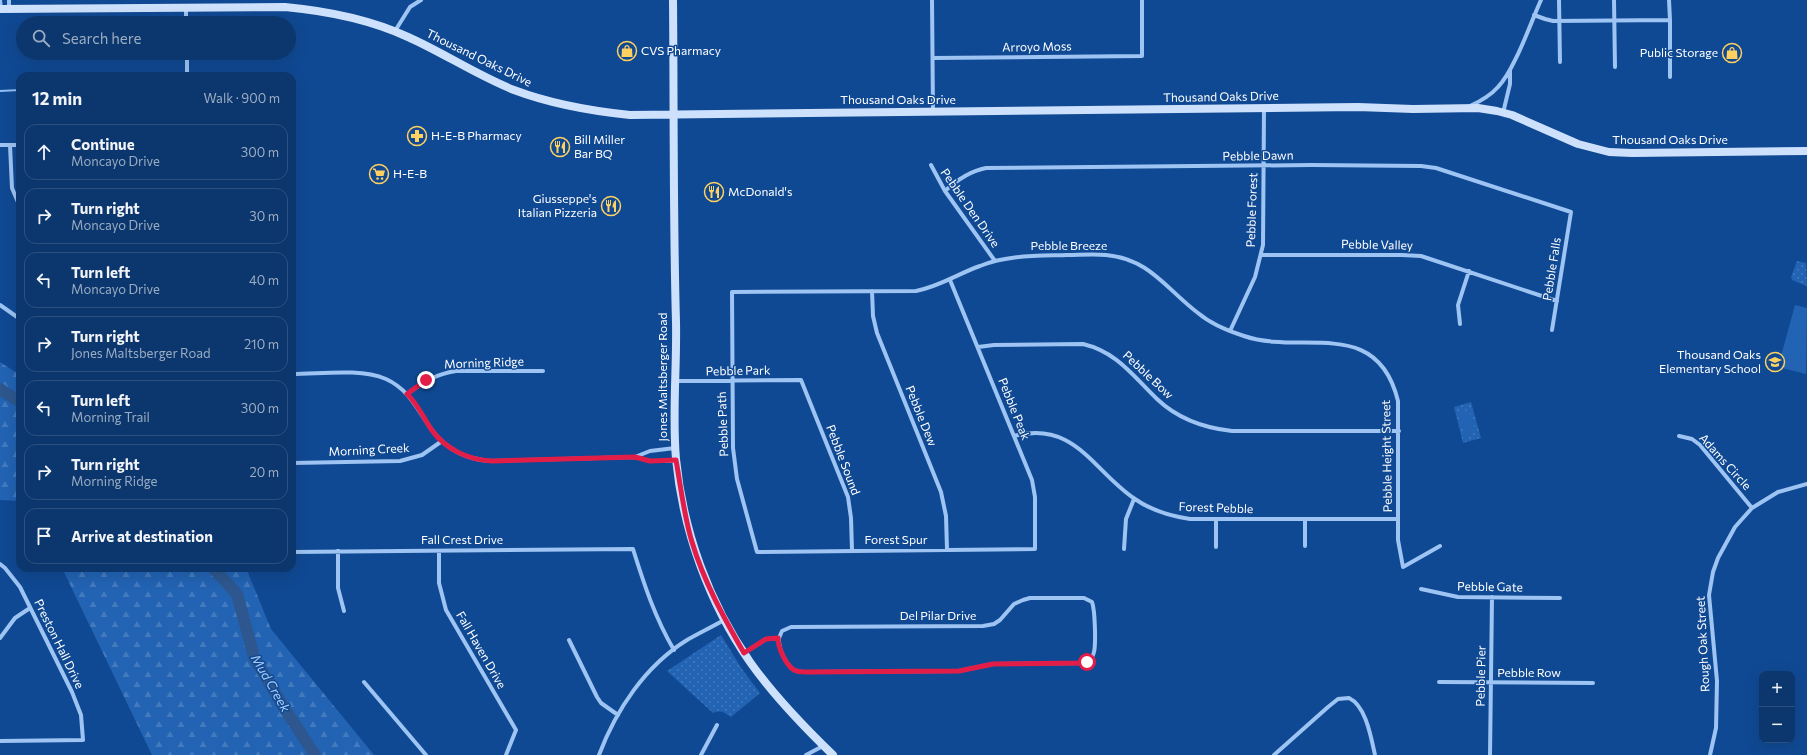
<!DOCTYPE html>
<html lang="en">
<head>
<meta charset="utf-8">
<style>
  body { margin:0; font-family:Commissioner,sans-serif; background:#1a4276; color:#f1f3f6 }
  .controls { position:absolute; right:12px; bottom:12px; display:grid; overflow:hidden; border-radius:8px; box-shadow:0 4px 16px #0002 }
  .controls button { width:36px; height:36px; display:grid; place-items:center; padding:0; border:0; border-bottom:1px solid #2c5181; background:#0c376e; color:#f1f3f6; font:20px sans-serif }
  .stop { position:absolute; width:12px; height:12px; margin:-9px; border:3px solid #e11d48; border-radius:50%; background:#fff }
  .stop.end { background:#e11d48; border-color:#fff; box-shadow:0 1px 4px #0008 }
  .list { margin:0; padding:0; list-style:none }
  h2 { display:flex; justify-content:space-between; align-items:center; height:52px; margin:0; padding:0 16px; font-size:17px }
  h2 small { font-size:13px; font-weight:400; color:#9aacc2 }
  .list li { display:grid; grid-template-columns:26px 1fr auto; gap:12px; align-items:center; box-sizing:border-box; height:56px; margin:0 8px 8px; padding:0 8px; border:1px solid #2c5181; border-radius:12px }
  .list b { display:block; font-size:15px; white-space:nowrap }
  .list p { margin:0; font-size:13px; white-space:nowrap; color:#9aacc2 }
  .list em { font-size:13px; font-style:normal; color:#9aacc2 }
  .icon { flex:none; width:22px; height:22px; fill:none; stroke:currentColor; stroke-width:2; stroke-linecap:round; stroke-linejoin:round }
  .map { position:relative; flex:none; width:1807px; height:755px; overflow:hidden }
  .search { position:absolute; background:#0c376e; box-shadow:0 4px 16px #0002; left:16px; top:16px; width:280px; height:44px; display:flex; align-items:center; gap:10px; box-sizing:border-box; padding:0 14px; border-radius:22px; color:#9aacc2; font-size:15px }
  .panel { position:absolute; background:#0c376e; box-shadow:0 4px 16px #0002; left:16px; top:72px; width:280px; height:500px; border-radius:12px }
  .map>svg:first-child { display:block }
</style>
</head>
<body>
<div class="map">
<svg width="1807" height="755" viewBox="0 0 1807 755">
  <defs>
    <pattern id="grass-dots" width="8" height="8" patternUnits="userSpaceOnUse"><rect width="8" height="8" fill="#2263b3"/><path d="M2 2h.1M6 6h.1" fill="none" stroke="#437abe" stroke-width="1.8" stroke-linecap="round"/></pattern>
    <pattern id="forest-firs" width="22" height="20" patternUnits="userSpaceOnUse"><rect width="22" height="20" fill="#2263b3"/><path d="M5 1l3.5 6h-7zM16 11l3.5 6h-7z" fill="#437abe"/></pattern>
  </defs>
  <rect width="100%" height="100%" fill="#104993"/>
  <path fill="url(#grass-dots)" d="M1797 261 1806 263 1807 286 1792 280 1791 277Z
    M1471 402 1481 438 1463 443 1454 407Z
    M721 635 742 669 760 693 731 717C724 712 721 710 713 713L667 671Z"/>
  <path fill="url(#forest-firs)" d="M0 362 20 375V501L0 500Z
    M62 568H246L271 629 374 755H152Z"/>
  <path fill="#2263b3" d="M1795 305 1807 308 1806 374 1778 367Z
    M1469 410 1476 432 1465 436 1459 413Z"/>
  <g fill="none" stroke-linecap="round" stroke-linejoin="round">
    <path stroke="#8fbff7" stroke-width="2" d="M0 91 20 90"/>
    <path stroke="#2d578e" stroke-width="12" d="M0 389 20 402
      M213 568 237 594 254 657 283 706 315 755"/>
    <path stroke="#9dc4f3" stroke-width="4" d="M0 0 1 9
      M9 0V9
      M932 0 933 112
      M1559 0 1560 62
      M1614 0 1615 67
      M186 8V23
      M1534 15 1545 19 1553 21 1670 20 1669 0
      M1670 20V77
      M395 31 410 7 421 0
      M187 53V76
      M933 58 1142 56V0
      M1470 106C1481 101 1490 96 1498 87 1514 71 1531 22 1541 0
      M1503 113 1510 84V70
      M0 145H20
      M10 145 12 188 20 207
      M931 165 945 191 995 261
      M945 191C957 180 970 171 986 168L1312 165 1421 166 1436 168 1571 212 1552 330
      M1261 255H1402L1421 256 1557 301
      M950 280 1032 480 1035 497V549L757 552 737 479 733 448 732 292 916 291C941 286 957 274 980 266 1008 255 1037 256 1067 255 1079 255 1093 254 1106 255 1150 259 1166 289 1198 313 1211 324 1228 331 1244 336 1302 356 1377 315 1398 401V540L1403 567 1440 546
      M872 291 873 316 877 333 941 492 946 516 947 549
      M0 305 20 319
      M1460 324 1458 305 1469 271
      M1230 331 1255 277 1263 245 1264 108
      M978 347 994 345 1083 344C1117 352 1133 376 1157 399 1178 419 1204 428 1232 431H1399
      M292 374C321 374 359 368 386 379 410 390 418 411 432 430 446 450 468 460 492 461L635 457 650 461H676
      M675 381 801 380 848 497 851 518 852 550
      M407 394C423 382 436 374 456 371H543
      M1014 436C1075 420 1093 471 1135 499 1152 511 1170 516 1190 519H1398
      M1679 436 1692 439 1700 445 1752 508
      M635 457 650 451 675 448
      M292 463 400 461 422 455 442 441
      M1305 519V546
      M1216 547V519
      M1124 549 1126 519 1134 499
      M338 551V588L344 611
      M439 551V583L446 610 516 730 506 755
      M292 552 633 549C644 584 655 618 674 650
      M0 564 5 568 20 587 72 692 81 715 83 740 0 741
      M1421 589 1458 597 1560 598
      M0 638 15 618 30 608
      M569 640 597 697 601 703 618 715
      M744 653 766 639 779 638C778 648 786 665 794 670 798 672 803 672 807 672L959 671 993 664 1084 663C1089 661 1093 658 1094 652 1096 643 1095 610 1092 602L1084 598H1030L1023 600 1014 604 1000 620 994 624 983 626 791 627 782 631 779 638
      M364 682 426 755
      M1439 682 1593 683
      M599 755C616 710 645 666 687 640 699 633 712 627 724 620
      M701 755 717 725
      M806 755 823 746
      M1274 755 1328 707 1338 699 1349 698C1366 706 1371 737 1375 755
      M1490 755 1492 597
      M1710 755 1716 728 1717 681 1709 595 1713 572 1718 558 1735 527 1752 508 1778 492 1807 484"/>
    <path stroke="#cde1fd" stroke-width="8" d="M673 0C674 108 673 215 676 322 677 368 672 414 676 459 683 531 709 603 750 662 774 696 803 726 833 755
      M0 9 285 7C328 11 369 19 408 37 444 53 478 76 514 90 551 104 591 111 630 115L1358 107 1413 109 1478 108 1497 111 1512 115 1578 144 1609 152 1632 153 1807 151"/>
  </g>
  <g fill="none" stroke-linecap="round" stroke-linejoin="round">
    <path stroke="#e11d48" stroke-width="5" d="M426 380 407 394C417 403 423 417 431 429 445 449 468 460 492 461L635 457 650 461 676 460C681 488 684 516 692 542 704 582 724 618 744 653L766 639 778 638C778 648 786 665 794 670 798 672 803 672 807 672L959 671 993 664 1084 663 1087 662"/>
  </g>
  <defs>
    <symbol id="shop-ring" viewBox="-11 -11 22 22"><circle r="9.5" fill="#104993" stroke="#ffd160" stroke-width="1.5"/><path d="M-5-2.5h2.3a2.7 3.5 0 0 1 5.4 0H5L5.5 6h-11ZM-1.5-2.5h3a1.5 2.3 0 0 0-3 0Z" fill="#ffd160"/></symbol>
    <symbol id="pharmacy-ring" viewBox="-11 -11 22 22"><circle r="9.5" fill="#104993" stroke="#ffd160" stroke-width="1.5"/><path d="M-2-6h4v4h4v4h-4v4h-4v-4h-4v-4h4Z" fill="#ffd160"/></symbol>
    <symbol id="restaurant-ring" viewBox="-11 -11 22 22"><circle r="9.5" fill="#104993" stroke="#ffd160" stroke-width="1.5"/><path d="M-5-6h1v4h1v-4h1v4h1v-4h1v5L-1.5 .5V6h-2V.5L-5-1ZM5-6V6H3V1.5H1.5Q1.5-4 5-6Z" fill="#ffd160"/></symbol>
    <symbol id="supermarket-ring" viewBox="-11 -11 22 22"><circle r="9.5" fill="#104993" stroke="#ffd160" stroke-width="1.5"/><path d="M-6-5.5h2.5l.6 2H6L4.5 2H-2.5L-4.4-4H-6ZM-1.5 3.2a1.3 1.3 0 1 0 .1 0ZM3 3.2a1.3 1.3 0 1 0 .1 0Z" fill="#ffd160"/></symbol>
    <symbol id="school-ring" viewBox="-11 -11 22 22"><circle r="9.5" fill="#104993" stroke="#ffd160" stroke-width="1.5"/><path d="M0-5L7-2L0 1L-7-2ZM-4 1L0 2.5L4 1V4Q0 6-4 4Z" fill="#ffd160"/></symbol>
  </defs>
  <g fill-rule="evenodd">
    <use href="#shop-ring" x="616" y="40" width="22" height="22"/>
    <use href="#shop-ring" x="1721" y="42" width="22" height="22"/>
    <use href="#pharmacy-ring" x="406" y="125" width="22" height="22"/>
    <use href="#restaurant-ring" x="549" y="136" width="22" height="22"/>
    <use href="#supermarket-ring" x="368" y="163" width="22" height="22"/>
    <use href="#restaurant-ring" x="703" y="181" width="22" height="22"/>
    <use href="#restaurant-ring" x="600" y="195" width="22" height="22"/>
    <use href="#school-ring" x="1764" y="351" width="22" height="22"/>
  </g>
  <g text-anchor="middle" stroke-width="3" stroke-linejoin="round" paint-order="stroke">
    <g font-size="12" fill="#fff" stroke="#104993">
      <text transform="translate(1037 47) rotate(-1)" y="4">Arroyo Moss</text>
      <text transform="translate(479 58) rotate(26)" y="4">Thousand Oaks Drive</text>
      <text transform="translate(1221 97) rotate(-1)" y="4">Thousand Oaks Drive</text>
      <text x="898" y="104">Thousand Oaks Drive</text>
      <text x="1670" y="144">Thousand Oaks Drive</text>
      <text transform="translate(1258 156) rotate(-1)" y="4">Pebble Dawn</text>
      <text transform="translate(970 208) rotate(55)" y="4">Pebble Den Drive</text>
      <text transform="translate(1252 210) rotate(-88)" y="4">Pebble Forest</text>
      <text transform="translate(1377 245) rotate(1)" y="4">Pebble Valley</text>
      <text x="1069" y="250">Pebble Breeze</text>
      <text transform="translate(1552 269) rotate(-81)" y="4">Pebble Falls</text>
      <text transform="translate(484 363) rotate(-2)" y="4">Morning Ridge</text>
      <text transform="translate(738 371) rotate(-1)" y="4">Pebble Park</text>
      <text transform="translate(1148 375) rotate(43)" y="4">Pebble Bow</text>
      <text transform="translate(663 377) rotate(-90)" y="4">Jones Maltsberger Road</text>
      <text transform="translate(1014 409) rotate(68)" y="4">Pebble Peak</text>
      <text transform="translate(921 416) rotate(68)" y="4">Pebble Dew</text>
      <text transform="translate(723 424) rotate(-92)" y="4">Pebble Path</text>
      <text transform="translate(369 450) rotate(-3)" y="4">Morning Creek</text>
      <text transform="translate(1387 456) rotate(-91)" y="4">Pebble Height Street</text>
      <text transform="translate(843 460) rotate(69)" y="4">Pebble Sound</text>
      <text transform="translate(1725 462) rotate(48)" y="4">Adams Circle</text>
      <text transform="translate(1216 508) rotate(2)" y="4">Forest Pebble</text>
      <text x="462" y="544">Fall Crest Drive</text>
      <text x="896" y="544">Forest Spur</text>
      <text transform="translate(1490 587) rotate(1)" y="4">Pebble Gate</text>
      <text x="938" y="620">Del Pilar Drive</text>
      <text transform="translate(59 644) rotate(64)" y="4">Preston Hall Drive</text>
      <text transform="translate(1703 644) rotate(-93)" y="4">Rough Oak Street</text>
      <text transform="translate(481 650) rotate(60)" y="4">Fall Haven Drive</text>
      <text x="1529" y="677">Pebble Row</text>
      <text transform="translate(1481 676) rotate(-89)" y="4">Pebble Pier</text>
    </g>
    <g font-size="12" fill="#fff" stroke="#104993" text-anchor="start">
      <text x="641" y="55">CVS Pharmacy</text>
      <text x="1718" y="57" text-anchor="end">Public Storage</text>
      <text x="431" y="140">H-E-B Pharmacy</text>
      <text x="574" y="144">Bill Miller<tspan x="574" dy="14">Bar BQ</tspan></text>
      <text x="393" y="178">H-E-B</text>
      <text x="728" y="196">McDonald's</text>
      <text x="597" y="203" text-anchor="end">Giusseppe's<tspan x="597" dy="14">Italian Pizzeria</tspan></text>
      <text x="1761" y="359" text-anchor="end">Thousand Oaks<tspan x="1761" dy="14">Elementary School</tspan></text>
    </g>
    <g font-size="13" font-style="italic" fill="#a9cefa" stroke="#104993">
      <text transform="translate(271 683) rotate(60)" y="5">Mud Creek</text>
    </g>
  </g>
</svg>
<div class="controls">
<button>+</button>
<button>−</button>
</div>
<div class="stop" style="left:1087px;top:662px"></div>
<div class="stop end" style="left:426px;top:380px"></div>
<div class="search"><svg class="icon" aria-label="search" viewBox="0 0 24 24"><circle cx="10" cy="10" r="6"/><path d="M15 15l6 6"/></svg>Search here</div>
<section class="panel">
<h2>12 min<small>Walk · 900 m</small></h2>
<ul class="list">
<li><svg class="icon" aria-label="ahead" viewBox="0 0 24 24"><path d="M12 20V5M6 11l6-6 6 6"/></svg><div><b>Continue</b><p>Moncayo Drive</p></div><em>300 m</em></li>
<li><svg class="icon" aria-label="right" viewBox="0 0 24 24"><path d="M7 20v-9h11M14 6l5 5-5 5"/></svg><div><b>Turn right</b><p>Moncayo Drive</p></div><em>30 m</em></li>
<li><svg class="icon" aria-label="left" viewBox="0 0 24 24"><path d="M17 20v-9H6M10 6l-5 5 5 5"/></svg><div><b>Turn left</b><p>Moncayo Drive</p></div><em>40 m</em></li>
<li><svg class="icon" aria-label="right" viewBox="0 0 24 24"><path d="M7 20v-9h11M14 6l5 5-5 5"/></svg><div><b>Turn right</b><p>Jones Maltsberger Road</p></div><em>210 m</em></li>
<li><svg class="icon" aria-label="left" viewBox="0 0 24 24"><path d="M17 20v-9H6M10 6l-5 5 5 5"/></svg><div><b>Turn left</b><p>Morning Trail</p></div><em>300 m</em></li>
<li><svg class="icon" aria-label="right" viewBox="0 0 24 24"><path d="M7 20v-9h11M14 6l5 5-5 5"/></svg><div><b>Turn right</b><p>Morning Ridge</p></div><em>20 m</em></li>
<li><svg class="icon" aria-label="arrive" viewBox="0 0 24 24"><path d="M6 21V4h12l-3 4 3 4H6"/></svg><div><b>Arrive at destination</b></div></li>
</ul>
</section>
</div>
</body>
</html>
